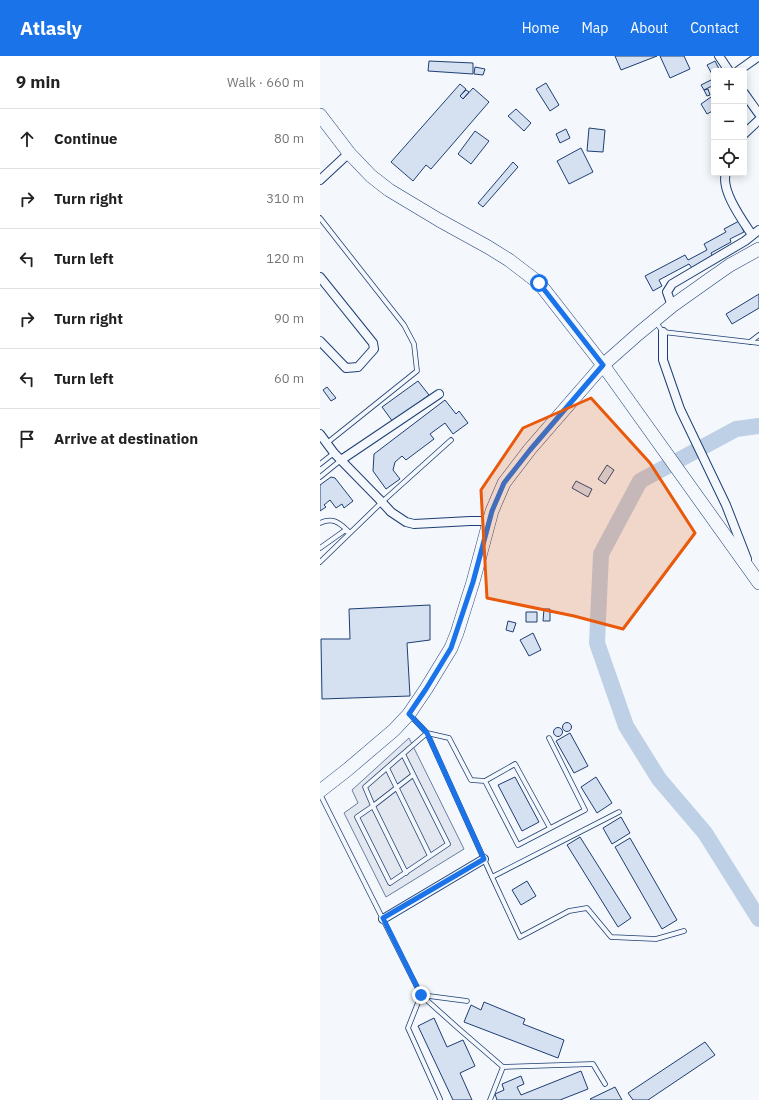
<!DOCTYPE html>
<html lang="en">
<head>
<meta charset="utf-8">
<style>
  body { margin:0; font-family:"IBM Plex Sans",sans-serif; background:#f6f6f6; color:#222 }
  .controls { position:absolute; right:12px; top:12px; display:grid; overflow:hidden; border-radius:4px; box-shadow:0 2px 10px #0003 }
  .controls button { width:36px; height:36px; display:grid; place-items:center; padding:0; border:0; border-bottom:1px solid #e0e0e0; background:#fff; color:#222; font:20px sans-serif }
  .stop { position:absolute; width:12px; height:12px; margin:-9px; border:3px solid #1a73e8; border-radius:50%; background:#fff }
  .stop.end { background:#1a73e8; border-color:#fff; box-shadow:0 1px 4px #0008 }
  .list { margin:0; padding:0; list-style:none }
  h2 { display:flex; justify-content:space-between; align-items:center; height:52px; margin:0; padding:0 16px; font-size:17px }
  h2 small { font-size:13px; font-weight:400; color:#767676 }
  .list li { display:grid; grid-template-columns:26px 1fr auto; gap:12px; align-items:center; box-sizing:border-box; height:60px; padding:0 16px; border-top:1px solid #e0e0e0 }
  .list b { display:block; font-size:15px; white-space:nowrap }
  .list em { font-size:13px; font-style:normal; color:#767676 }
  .icon { flex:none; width:22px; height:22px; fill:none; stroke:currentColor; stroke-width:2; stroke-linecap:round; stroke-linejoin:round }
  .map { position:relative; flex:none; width:439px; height:1044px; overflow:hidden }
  header { display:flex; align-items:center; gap:24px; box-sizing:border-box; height:56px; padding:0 20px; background:#1a73e8; color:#fff }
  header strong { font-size:19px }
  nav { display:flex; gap:22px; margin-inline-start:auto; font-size:14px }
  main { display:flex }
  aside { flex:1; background:#fff }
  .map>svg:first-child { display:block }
</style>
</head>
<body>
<header>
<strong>Atlasly</strong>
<nav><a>Home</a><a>Map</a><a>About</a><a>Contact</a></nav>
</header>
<main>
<aside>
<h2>9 min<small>Walk · 660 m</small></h2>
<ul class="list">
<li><svg class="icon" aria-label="ahead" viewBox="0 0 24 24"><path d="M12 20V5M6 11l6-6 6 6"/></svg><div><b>Continue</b></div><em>80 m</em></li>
<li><svg class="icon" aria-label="right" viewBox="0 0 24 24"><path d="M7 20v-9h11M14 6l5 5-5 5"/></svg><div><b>Turn right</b></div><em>310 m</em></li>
<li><svg class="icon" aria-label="left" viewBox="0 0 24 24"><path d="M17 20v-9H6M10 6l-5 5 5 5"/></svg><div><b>Turn left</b></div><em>120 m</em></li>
<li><svg class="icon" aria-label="right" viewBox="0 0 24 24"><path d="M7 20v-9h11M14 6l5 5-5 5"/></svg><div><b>Turn right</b></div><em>90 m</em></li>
<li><svg class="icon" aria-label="left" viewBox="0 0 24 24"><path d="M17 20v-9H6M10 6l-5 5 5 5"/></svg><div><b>Turn left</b></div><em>60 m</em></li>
<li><svg class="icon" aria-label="arrive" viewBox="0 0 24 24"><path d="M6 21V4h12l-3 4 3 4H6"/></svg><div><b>Arrive at destination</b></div></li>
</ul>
</aside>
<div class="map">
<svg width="439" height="1044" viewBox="0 0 439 1044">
  <rect width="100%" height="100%" fill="#f4f7fb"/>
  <path fill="#e3e8f0" stroke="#687fa3" d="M89 682 144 793 66 841 24 757 38 747 32 734Z"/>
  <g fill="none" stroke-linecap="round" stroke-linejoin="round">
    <path stroke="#bed0e5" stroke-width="16" d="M439 370 416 373 320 425 281 498 277 587 306 670 339 723 385 777 439 863"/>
  </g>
  <path fill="#d5e0f0" stroke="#1d3f73" d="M295 0H337L301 14Z
    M340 0H364L370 13 350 22Z
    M109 5 153 7V18L108 15Z
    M395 5 400 15H394L393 20 387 9Z
    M155 11 165 13 163 19 154 18Z
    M391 24 394 29 384 34 381 29Z
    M226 27 239 49 230 55 216 33Z
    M140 28 146 33 140 40 143 43 153 32 169 46 111 113 106 109 93 125 71 106Z
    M388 33 390 39 387 40 384 34Z
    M146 34 149 36 143 43 140 40Z
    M391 41 394 46V54L387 58 381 48Z
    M196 53 211 67 204 75 188 60Z
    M269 72 285 74 283 96 267 95Z
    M246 73 250 82 240 87 236 78Z
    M155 75 169 85 151 108 138 98Z
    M261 92 273 116 249 128 237 105Z
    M193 106 198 111 163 151 158 147Z
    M419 165 424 176 410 183 411 186 391 197 393 201 372 212 369 208 339 224 342 230 333 235 325 220 365 199 368 204 387 194 384 188 406 176 404 173Z
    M439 238V252L412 268 406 258Z
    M98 325 109 339 73 366 62 351Z
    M7 331 16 342 11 345 3 334Z
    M125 344 136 358 139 355 148 367 133 378 125 367 110 378 114 383 86 404 82 400 75 406 73 414 80 423 66 433 53 415 54 398Z
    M287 409 294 414 285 428 278 423Z
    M11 421 15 422 33 445 24 452 22 448 16 452 10 444 4 449 6 451 0 455V429Z
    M256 425 272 433 268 441 252 432Z
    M110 549V584L87 587 90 640 2 643 1 583H30L29 553Z
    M224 553H230V565H223Z
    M206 556H217V566H206Z
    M188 565 196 567 193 576 186 574Z
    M213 577 221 594 209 600 200 584Z
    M242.5 671a4.5 4.5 0 1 1 9 0a4.5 4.5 0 1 1-9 0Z
    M233.5 676a4.5 4.5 0 1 1 9 0a4.5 4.5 0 1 1-9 0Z
    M250 677 268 710 254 717 236 685Z
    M195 721 219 766 202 775 178 729Z
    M276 721 292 747 277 757 261 731Z
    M301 761 310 777 292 788 283 772Z
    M260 781 311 862 298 871 247 789Z
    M310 782 357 864 342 873 295 791Z
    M207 825 216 840 201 849 192 834Z
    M164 946 205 963 203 968 244 984 238 1002 144 966 151 949 161 954Z
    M114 962 127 991 143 984 155 1010 140 1017 152 1044H133L98 970Z
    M385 986 395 999 328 1044H313L308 1037Z
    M261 1015 268 1033 240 1044H177L175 1038 184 1034 182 1028 201 1020 204 1028 197 1031 201 1039Z
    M295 1031 302 1044H271L270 1043Z"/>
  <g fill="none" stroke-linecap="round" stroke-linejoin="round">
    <defs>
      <path id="lane" d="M0 162 84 269 94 288 97 315 7 387
        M335 265 343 276 439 287
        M430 286 439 279
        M0 408 14 397
        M0 421 21 404
        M0 467C12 461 19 466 28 475
        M0 492 24 475 30 476
        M0 506 62 446 131 384
        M90 659 107 677 172 821 299 756
        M83 698 128 788 70 827 37 761 53 750 45 731 107 677 129 682 151 724 165 725 198 789 265 754 229 682
        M67 712 110 800
        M165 725 195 708 230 772
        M0 738 101 939 147 945
        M86 817 53 750 93 719
        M172 821 200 881 249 855 267 852 291 881 336 883 364 875
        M120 1043 88 972 101 939 139 973 183 1011 273 1008 285 1028
        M170 1044 183 1011"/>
      <path id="street" d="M399 0 409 15
        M418 15 439 0
        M424 37 439 58
        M424 78 439 64
        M406 117C400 134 423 165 432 179
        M0 124 29 97
        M0 221 53 287 54 293 38 311 26 312 0 285
        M352 250 347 236 352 228 425 185 439 174
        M343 276V304L360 353 406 449 427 503
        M0 378 14 397 59 443 71 456 86 466 94 468 150 465H169
        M21 404 119 338
        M63 863 164 803"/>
      <path id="primary" d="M0 59 29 97 51 120 69 134 119 164 168 191 189 204 219 227 283 309 439 527
        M0 735 27 714 74 674 89 658 106 633 131 592 137 577 153 526 172 455 184 427 210 393 283 309 318 278 352 250 390 223 410 209 439 193"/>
    </defs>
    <use href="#lane" stroke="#1d3f73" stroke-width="5.5"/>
    <use href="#street" stroke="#1d3f73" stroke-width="10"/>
    <use href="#primary" stroke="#1d3f73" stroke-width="14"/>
    <use href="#lane" stroke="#f4f7fb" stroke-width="4"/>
    <use href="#street" stroke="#f4f7fb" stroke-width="8"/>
    <use href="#primary" stroke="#f4f7fb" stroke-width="13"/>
  </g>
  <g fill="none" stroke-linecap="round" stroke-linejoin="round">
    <path stroke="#1a73e8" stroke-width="5" d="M101 939 63 862 164 803 107 677 89 658 106 633 131 592 153 526 172 455 184 427 210 394 283 309 219 227"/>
  </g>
  <path fill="#e8590c" fill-opacity="0.2" stroke="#e8590c" stroke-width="3" stroke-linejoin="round" d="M271 342 330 407 375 477 303 573 254 560 167 542 161 434 203 372Z"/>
</svg>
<div class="controls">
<button>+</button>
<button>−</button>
<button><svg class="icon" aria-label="locate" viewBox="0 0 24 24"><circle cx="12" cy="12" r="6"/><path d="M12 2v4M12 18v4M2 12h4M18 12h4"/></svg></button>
</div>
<div class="stop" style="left:219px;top:227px"></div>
<div class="stop end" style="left:101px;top:939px"></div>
</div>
</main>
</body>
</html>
